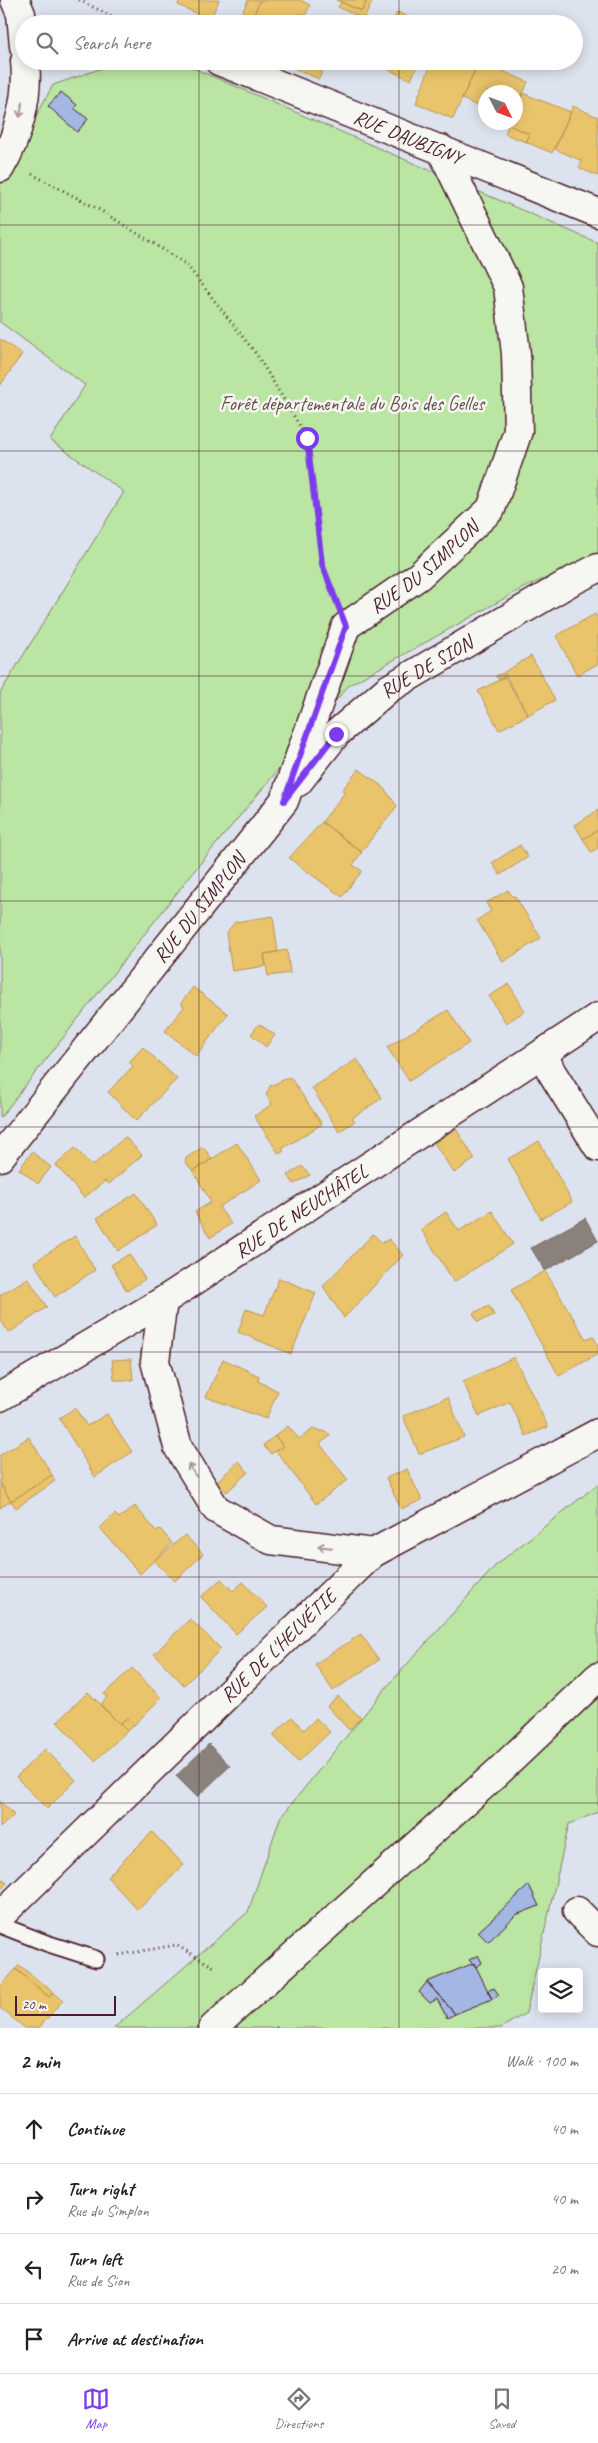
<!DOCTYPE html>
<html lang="en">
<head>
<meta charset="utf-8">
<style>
  body { margin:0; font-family:Caveat,sans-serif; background:#f6f6f6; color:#222 }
  .controls { position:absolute; right:15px; bottom:15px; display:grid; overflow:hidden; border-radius:5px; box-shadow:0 2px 12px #0003 }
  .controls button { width:45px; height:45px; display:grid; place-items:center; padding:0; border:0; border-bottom:1px solid #e0e0e0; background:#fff; color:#222; font:25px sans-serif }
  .compass { position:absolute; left:478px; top:85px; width:45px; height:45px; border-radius:50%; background:#fff; box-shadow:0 2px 12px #0003; rotate:132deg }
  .scale { position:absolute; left:15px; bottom:12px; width:101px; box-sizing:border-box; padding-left:5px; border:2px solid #4a1f2b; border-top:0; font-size:14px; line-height:18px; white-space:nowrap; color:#4a1f2b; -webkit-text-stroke:4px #f6f6f2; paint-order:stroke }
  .stop { position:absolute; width:15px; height:15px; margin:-11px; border:4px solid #7c3aed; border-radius:50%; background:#fff }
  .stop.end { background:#7c3aed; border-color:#fff; box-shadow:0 1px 5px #0008 }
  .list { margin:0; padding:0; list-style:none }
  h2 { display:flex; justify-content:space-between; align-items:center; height:65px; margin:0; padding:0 20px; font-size:21px }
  h2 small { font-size:16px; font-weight:400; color:#767676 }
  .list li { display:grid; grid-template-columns:32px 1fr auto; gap:15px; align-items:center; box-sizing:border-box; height:70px; padding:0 20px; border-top:1px solid #e0e0e0 }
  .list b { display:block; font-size:19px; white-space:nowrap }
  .list p { margin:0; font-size:16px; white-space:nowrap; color:#767676 }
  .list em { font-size:16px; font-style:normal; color:#767676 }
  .icon { flex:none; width:28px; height:28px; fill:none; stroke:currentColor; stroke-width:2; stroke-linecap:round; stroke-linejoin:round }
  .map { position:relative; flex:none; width:598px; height:2028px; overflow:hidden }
  .search { position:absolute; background:#fff; box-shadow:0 2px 12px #0003; left:15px; right:15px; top:15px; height:55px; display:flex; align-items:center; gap:12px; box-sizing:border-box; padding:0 18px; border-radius:28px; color:#767676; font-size:19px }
  .sheet { height:345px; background:#fff }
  nav { display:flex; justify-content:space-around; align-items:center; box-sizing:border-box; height:70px; border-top:1px solid #e0e0e0; background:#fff; font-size:14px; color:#767676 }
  nav a { display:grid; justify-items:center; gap:2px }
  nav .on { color:#7c3aed }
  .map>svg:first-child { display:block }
</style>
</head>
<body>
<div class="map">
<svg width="598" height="2028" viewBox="0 0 598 2028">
  <rect width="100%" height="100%" fill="#dde3ee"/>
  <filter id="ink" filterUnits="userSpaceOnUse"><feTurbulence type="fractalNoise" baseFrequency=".02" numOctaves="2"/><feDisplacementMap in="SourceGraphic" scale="10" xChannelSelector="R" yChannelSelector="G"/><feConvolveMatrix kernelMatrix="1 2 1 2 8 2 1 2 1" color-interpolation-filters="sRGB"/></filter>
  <g filter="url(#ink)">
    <path fill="#bae5a2" stroke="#828266" d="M123 61H177L598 243V556L523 588 349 685 198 866 0 1118V693L124 492 50 440 85 385 0 322V180L53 85Z
      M598 1484V1812L569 1824 526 2013 501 2028H114L248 1912 280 1818 384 1690 496 1565Z"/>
    <path fill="#e9c46a" stroke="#b99257" d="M180 0H219L210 20 178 5Z
      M248 0H260L250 24H237Z
      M260 0H300L310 5 305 16 300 14 296 24H250Z
      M336 0H367L362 11Z
      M367 0H373L364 19 338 7 341 2 362 11Z
      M397 12 424 24H392Z
      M300 14 305 16 301 24H296Z
      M299 61H319L318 64 324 67 319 79 295 69Z
      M370 61H419L411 80Z
      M432 61H479L453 119 416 103Z
      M479 61 528 82 516 110V92H486V110L462 99Z
      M522 93 571 112 552 153 526 142 530 134 508 125 510 122H516V110Z
      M573 106 598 117V176L579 168 582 161 555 149Z
      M508 125 530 134 526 142 505 134Z
      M0 339 22 354 0 386Z
      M595 614 598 619V664L577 675 556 636Z
      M531 656 555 700 528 715 504 672Z
      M503 673 505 677 498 679 496 676Z
      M505 677 528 715 499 730 478 691Z
      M359 769 383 787 397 806 361 852 322 822 345 792 342 790Z
      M598 810V830L583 839 575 825Z
      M322 822 362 852 353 865 362 871 342 897 289 858Z
      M598 830V848L591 852 583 839Z
      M520 845 528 857 500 875 492 863Z
      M508 890 513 897 515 896 541 938 503 962 477 920 491 911 486 903Z
      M273 916 278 952 264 954 266 966 232 971 226 933 235 922Z
      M287 950 290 973 268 976 264 954Z
      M509 984 525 1011 506 1023 489 996Z
      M193 987 228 1014 196 1056 165 1031 184 1007 181 1003Z
      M448 1010 469 1043 409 1081 387 1047Z
      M259 1024 275 1035 266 1047 251 1034Z
      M143 1047 177 1079 136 1121 108 1092 133 1066 129 1062Z
      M357 1059 382 1098 352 1118 355 1121 339 1132 312 1088Z
      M290 1077 322 1124 282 1149 284 1151 279 1154 254 1116 272 1104 266 1095 270 1086Z
      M456 1129 475 1159 454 1173 434 1143Z
      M125 1137 142 1155 109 1184 105 1181 84 1198 56 1165 75 1148 92 1166Z
      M539 1141 572 1202 541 1219 508 1159Z
      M237 1143 261 1180 219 1207 231 1224 210 1238 195 1212 211 1202 193 1171Z
      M201 1148H204L212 1159 193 1171 185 1162 186 1158Z
      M32 1152 51 1167 38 1184 19 1169Z
      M302 1166 310 1175 294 1184 288 1175Z
      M136 1193 157 1225 118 1251 97 1218Z
      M492 1211 513 1244 454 1282 421 1229 446 1212 459 1231Z
      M373 1234 382 1243 389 1239 403 1255 344 1318 323 1286Z
      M75 1236 95 1270 55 1297 34 1262Z
      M129 1254 145 1279 127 1291 111 1265Z
      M545 1271 586 1339 593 1336 598 1345V1354L559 1376 511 1290Z
      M28 1278 47 1307 9 1333 0 1319V1295Z
      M279 1278 316 1293 291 1354 238 1332 246 1309 264 1315Z
      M489 1306 494 1315 478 1322 473 1313Z
      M514 1357 548 1427 526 1436 510 1402 479 1416 463 1382Z
      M131 1359 133 1380H114L112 1360Z
      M223 1359 259 1376 258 1381 278 1391 266 1419 206 1397Z
      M448 1397 464 1437 419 1454 403 1416Z
      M75 1408 87 1426 107 1414 132 1452 95 1477 59 1418Z
      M288 1426 299 1439 313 1429 327 1432 330 1436 320 1444 348 1480 316 1504 276 1451 283 1446 275 1436Z
      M275 1436 283 1446 271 1454 263 1445Z
      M29 1437 52 1475 11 1501 0 1483V1455Z
      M239 1461 248 1472 227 1492 216 1482Z
      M407 1469 422 1500 401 1509 386 1478Z
      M52 1475 55 1481 16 1508 11 1501Z
      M0 1483 11 1501 0 1508Z
      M135 1506 157 1532 160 1529 172 1543 140 1574 100 1528 115 1514 119 1518Z
      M185 1535 203 1554 175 1581 154 1561Z
      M221 1579 233 1591 243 1582 267 1607 236 1634 201 1597Z
      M190 1619 221 1649 184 1685 154 1654Z
      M361 1634 379 1660 333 1691 315 1664Z
      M132 1668 161 1698 134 1725 127 1718 120 1724 100 1705 107 1697 104 1694Z
      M88 1692 127 1731 95 1761 57 1722Z
      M338 1696 361 1718 349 1730 327 1706Z
      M292 1717 304 1730 316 1718 330 1732 298 1762 273 1735Z
      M127 1718 134 1725 127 1731 120 1724Z
      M45 1749 76 1780 47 1809 16 1777Z
      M0 1801 14 1815 0 1828Z
      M152 1832 184 1865 138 1910 107 1877Z
      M0 1876 7 1883 0 1890Z
      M19 1965 53 1992 49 1997 16 1969Z
      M16 1969 49 1997 53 1992 63 2000 39 2028H25L0 2008V1987Z"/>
    <path fill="#8a817c" stroke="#776464" d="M585 1218 598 1241 545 1271 531 1248Z
      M209 1744 230 1766 197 1797 176 1776Z"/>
    <path fill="#a4b6e4" stroke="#4a1f2b" d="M61 92 77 105 74 108 88 119 77 132 48 106Z
      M529 1885 539 1906 516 1915 488 1942 478 1932Z
      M478 1955 482 1963 476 1967 469 1960Z
      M474 1963 492 1999 455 2014 427 1982Z
      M427 1982 455 2014 447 2018 437 1999 430 2003 419 1992Z
      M494 1988 499 1995 492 1999 487 1991Z"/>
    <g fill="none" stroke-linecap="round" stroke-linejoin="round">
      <defs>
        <path id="lane" d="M0 1925 46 1943 96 1959"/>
        <g id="street">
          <path d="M15 0 21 14 24 46"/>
          <path id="s1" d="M219 61 598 213"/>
          <path d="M0 168C18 138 29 96 25 61"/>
          <path id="s2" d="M298 782 336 734 388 689 570 582 598 568"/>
          <path d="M543 1053 551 1071 598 1147"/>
          <path id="s3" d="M0 1157 284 801 346 626 419 576 491 509 518 431 516 354 508 287 441 149"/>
          <path d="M163 1301 155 1361 178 1447 216 1509 271 1540 373 1553"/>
          <path id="s4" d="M0 1397 163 1301 598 1017"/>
          <path d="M577 1911 598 1932"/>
          <path id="s5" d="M0 1916 373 1553 598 1433"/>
        </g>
        <path id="secondary" d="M213 2028 498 1772 598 1677"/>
      </defs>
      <use href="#lane" stroke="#4a1f2b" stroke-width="19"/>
      <use href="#street" stroke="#4a1f2b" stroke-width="31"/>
      <use href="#secondary" stroke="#4a1f2b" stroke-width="31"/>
      <path stroke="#4a1f2b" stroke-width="3" stroke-dasharray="1 4" stroke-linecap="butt" d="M79 0 127 24
        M32 174 100 210 186 264 257 355 307 438 322 564 334 595
        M119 1955 176 1945 214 1967
        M276 2028H277"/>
      <use href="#lane" stroke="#f6f6f2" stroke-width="15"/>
      <use href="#street" stroke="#f6f6f2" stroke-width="28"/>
      <use href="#secondary" stroke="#f6f6f2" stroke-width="28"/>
    </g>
    <defs><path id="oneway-shaft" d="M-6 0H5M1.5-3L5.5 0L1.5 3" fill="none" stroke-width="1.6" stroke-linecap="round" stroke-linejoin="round" transform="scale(1.25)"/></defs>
    <g stroke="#a99598">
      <use href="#oneway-shaft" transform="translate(21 110) rotate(99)"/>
      <use href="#oneway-shaft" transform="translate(192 1470) rotate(-122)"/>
      <use href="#oneway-shaft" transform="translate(325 1547) rotate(-173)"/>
    </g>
  </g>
  <g fill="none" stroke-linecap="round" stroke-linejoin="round" filter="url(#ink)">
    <path stroke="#7c3aed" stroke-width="6" d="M307 438 322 564 346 626 284 801 336 734"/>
  </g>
  <path fill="none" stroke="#4a1f2b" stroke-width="1" stroke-opacity="0.55" d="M199 0V24M399 0V24M199 61V2028M399 61V2028M0 225H598M0 451H598M0 676H598M0 901H598M0 1127H598M0 1352H598M0 1577H598M0 1803H598"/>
  <g text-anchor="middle" stroke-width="5" stroke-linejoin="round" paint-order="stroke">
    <g font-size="20" fill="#4a1f2b" stroke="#f6f6f2">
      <text dy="7" stroke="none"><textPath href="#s1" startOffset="204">RUE DAUBIGNY</textPath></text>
      <text dy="7" stroke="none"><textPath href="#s3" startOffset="739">RUE DU SIMPLON</textPath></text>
      <text dy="7" stroke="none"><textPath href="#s2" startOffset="174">RUE DE SION</textPath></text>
      <text dy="7" stroke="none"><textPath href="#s3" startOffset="319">RUE DU SIMPLON</textPath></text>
      <text dy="7" stroke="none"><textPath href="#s4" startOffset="354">RUE DE NEUCHÂTEL</textPath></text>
      <text dy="7" stroke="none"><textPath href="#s5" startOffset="388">RUE DE L'HELVÉTIE</textPath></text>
    </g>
    <g font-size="20" fill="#665049" stroke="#f6f6f2">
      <text x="352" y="410">Forêt départementale du Bois des Gelles</text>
    </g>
  </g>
</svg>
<div class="controls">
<button><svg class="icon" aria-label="layers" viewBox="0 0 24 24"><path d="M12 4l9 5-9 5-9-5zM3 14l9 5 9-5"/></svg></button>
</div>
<svg class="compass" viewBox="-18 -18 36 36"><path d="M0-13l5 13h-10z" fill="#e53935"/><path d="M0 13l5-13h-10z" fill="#767676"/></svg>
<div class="scale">20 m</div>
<div class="stop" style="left:307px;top:438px"></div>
<div class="stop end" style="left:336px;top:734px"></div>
<div class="search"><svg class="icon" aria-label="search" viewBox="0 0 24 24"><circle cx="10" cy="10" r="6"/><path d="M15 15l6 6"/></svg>Search here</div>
</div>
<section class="sheet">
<h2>2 min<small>Walk · 100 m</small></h2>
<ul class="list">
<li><svg class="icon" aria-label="ahead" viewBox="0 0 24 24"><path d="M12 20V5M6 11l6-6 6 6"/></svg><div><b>Continue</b></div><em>40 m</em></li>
<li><svg class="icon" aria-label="right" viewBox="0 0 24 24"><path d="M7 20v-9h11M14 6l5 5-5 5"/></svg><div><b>Turn right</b><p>Rue du Simplon</p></div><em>40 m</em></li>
<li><svg class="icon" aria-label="left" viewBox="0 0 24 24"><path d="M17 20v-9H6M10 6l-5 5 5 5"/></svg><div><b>Turn left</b><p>Rue de Sion</p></div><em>20 m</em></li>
<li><svg class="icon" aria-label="arrive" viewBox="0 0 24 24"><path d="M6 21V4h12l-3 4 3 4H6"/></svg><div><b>Arrive at destination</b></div></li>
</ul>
</section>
<nav>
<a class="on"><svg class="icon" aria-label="map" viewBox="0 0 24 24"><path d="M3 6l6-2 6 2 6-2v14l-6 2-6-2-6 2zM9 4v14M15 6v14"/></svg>Map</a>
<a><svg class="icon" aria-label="directions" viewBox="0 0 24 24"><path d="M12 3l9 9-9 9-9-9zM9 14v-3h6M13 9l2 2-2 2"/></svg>Directions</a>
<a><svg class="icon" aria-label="saved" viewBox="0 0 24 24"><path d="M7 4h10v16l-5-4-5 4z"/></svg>Saved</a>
</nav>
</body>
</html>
